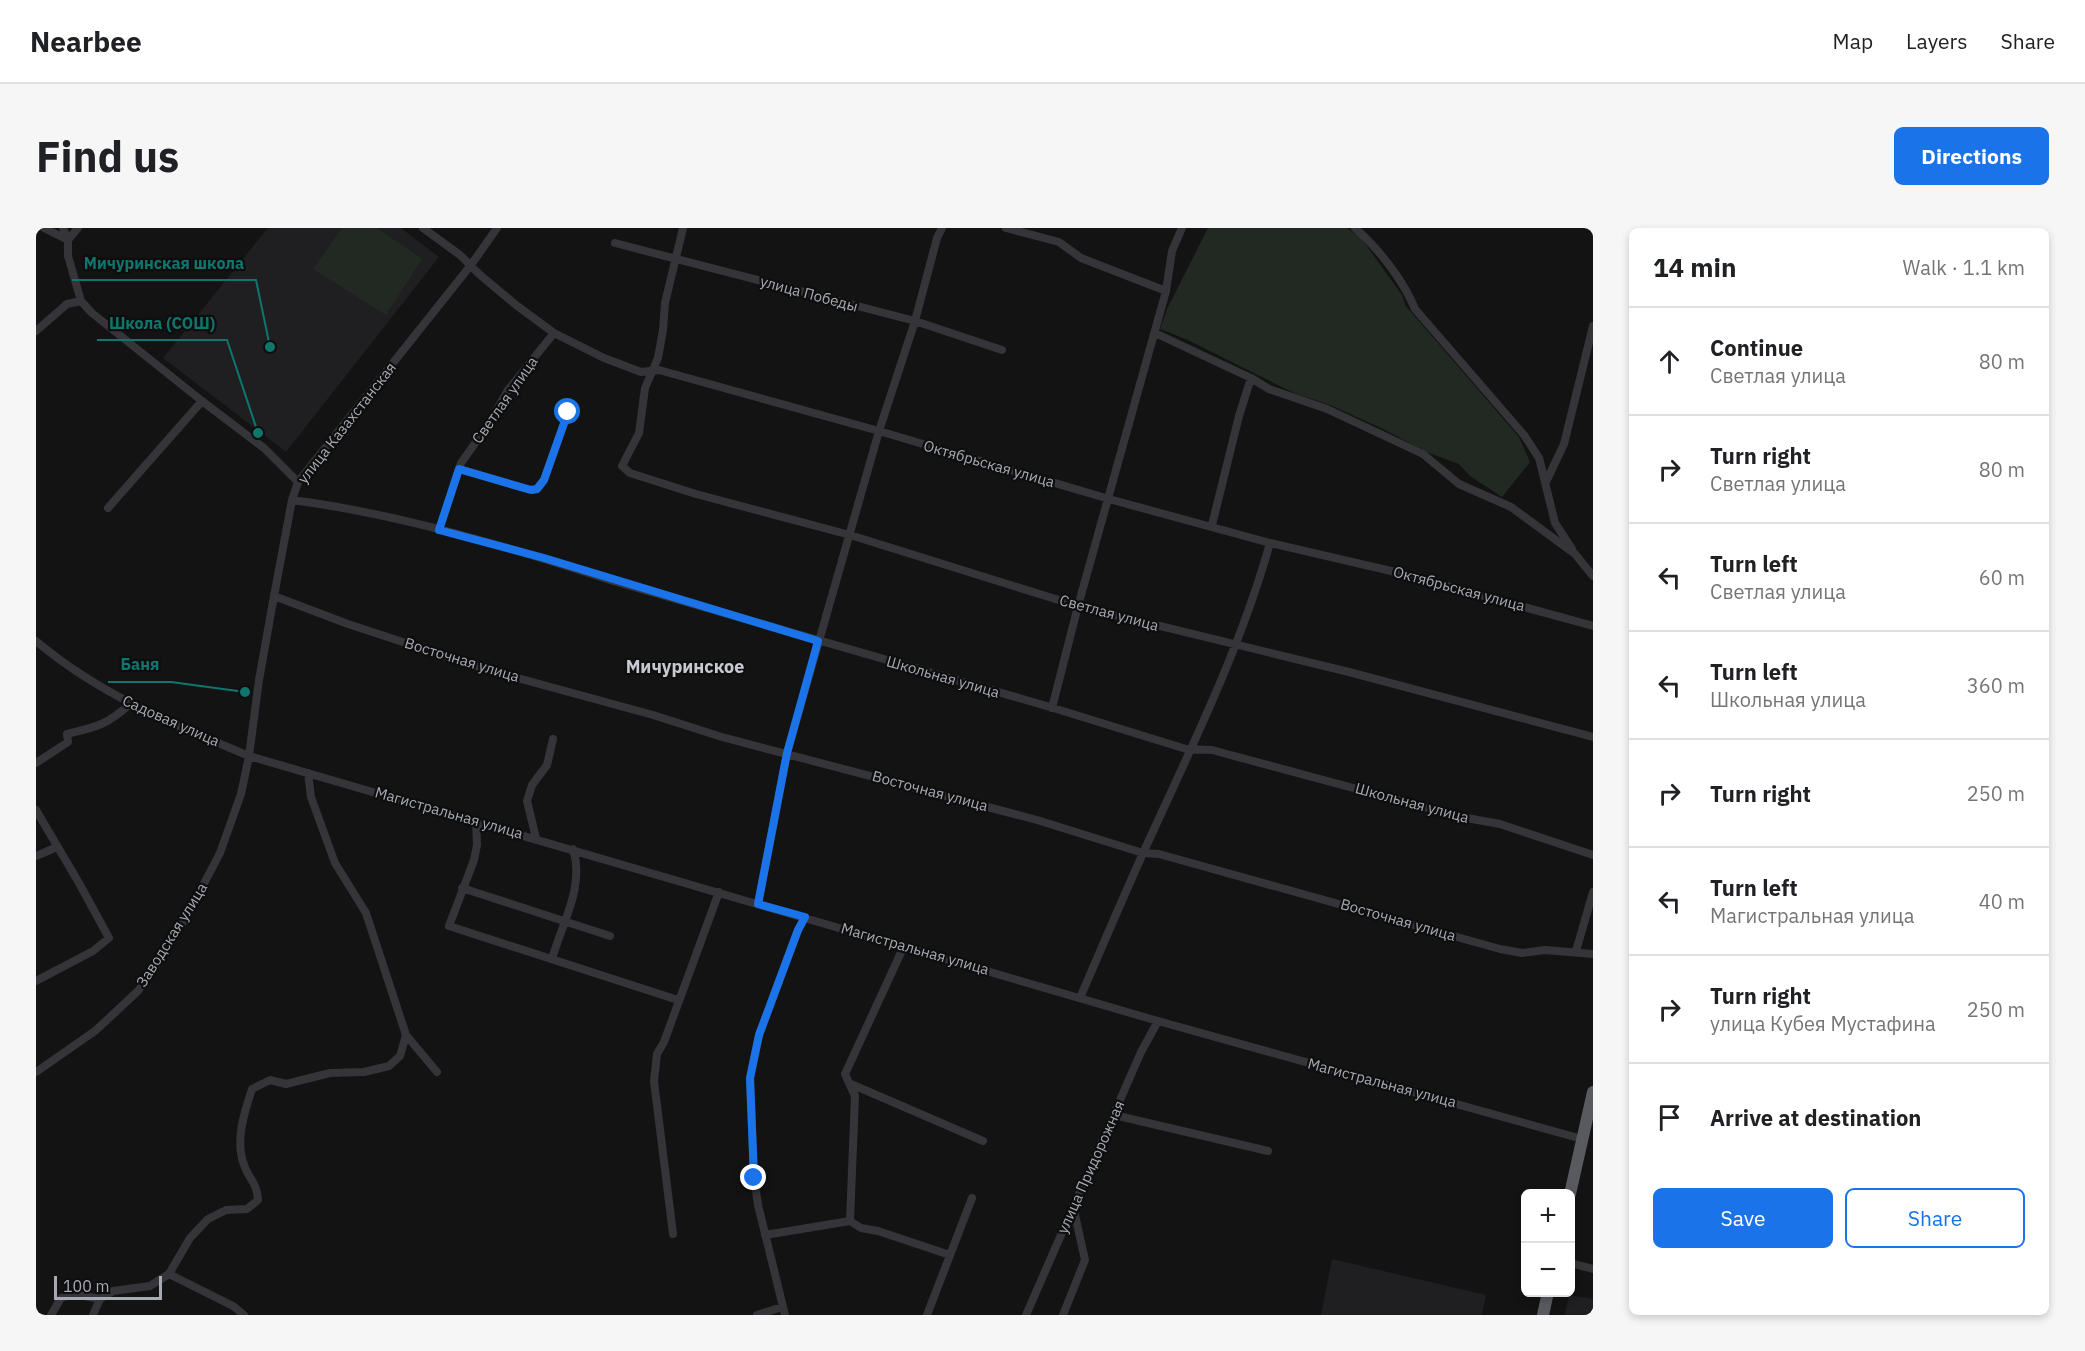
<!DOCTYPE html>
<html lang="en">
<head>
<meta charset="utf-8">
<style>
  body { margin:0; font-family:"IBM Plex Sans",sans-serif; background:#f6f6f6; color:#202124 }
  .controls { position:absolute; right:18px; bottom:18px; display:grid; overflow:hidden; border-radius:9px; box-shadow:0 3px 9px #0003 }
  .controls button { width:54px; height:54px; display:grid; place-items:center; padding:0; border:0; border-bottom:2px solid #e0e0e0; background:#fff; color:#202124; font:30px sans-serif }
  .scale { position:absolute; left:18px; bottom:15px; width:108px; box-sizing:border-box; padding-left:6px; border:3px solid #a6aab3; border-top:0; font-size:16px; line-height:21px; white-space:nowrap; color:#a6aab3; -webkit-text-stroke:4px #0e0e0f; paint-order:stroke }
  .stop { position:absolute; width:18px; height:18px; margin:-14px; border:4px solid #1a73e8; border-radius:50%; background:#fff }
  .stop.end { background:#1a73e8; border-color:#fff; box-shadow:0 2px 6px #0008 }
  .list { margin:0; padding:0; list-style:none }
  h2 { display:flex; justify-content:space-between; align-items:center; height:78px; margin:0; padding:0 24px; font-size:26px }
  h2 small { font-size:20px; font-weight:400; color:#757577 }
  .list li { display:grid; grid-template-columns:39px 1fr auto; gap:18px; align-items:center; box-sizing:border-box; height:108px; padding:0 24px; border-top:2px solid #e0e0e0 }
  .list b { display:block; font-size:22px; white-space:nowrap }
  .list p { margin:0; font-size:20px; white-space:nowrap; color:#757577 }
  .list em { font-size:20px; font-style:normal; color:#757577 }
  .actions { display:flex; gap:12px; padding:18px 24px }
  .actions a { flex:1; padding:14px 0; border:2px solid #1a73e8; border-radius:9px; text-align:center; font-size:21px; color:#1a73e8 }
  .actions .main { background:#1a73e8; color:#fff }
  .icon { flex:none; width:33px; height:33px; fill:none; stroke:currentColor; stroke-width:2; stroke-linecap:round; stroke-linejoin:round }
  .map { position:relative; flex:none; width:1557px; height:1087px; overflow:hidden; border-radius:9px }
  header { display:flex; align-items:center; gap:36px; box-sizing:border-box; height:84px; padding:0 30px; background:#fff; border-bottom:2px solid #e0e0e0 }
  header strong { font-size:28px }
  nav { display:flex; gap:33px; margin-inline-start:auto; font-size:21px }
  .intro { display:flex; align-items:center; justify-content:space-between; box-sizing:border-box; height:144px; padding:0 36px }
  h1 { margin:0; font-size:42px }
  .button { padding:15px 27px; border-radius:9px; background:#1a73e8; color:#fff; font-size:21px; font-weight:700 }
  main { display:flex; gap:36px; padding:0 36px }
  aside { flex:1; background:#fff; border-radius:9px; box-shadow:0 3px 9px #0003 }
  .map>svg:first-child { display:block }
</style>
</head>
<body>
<header>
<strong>Nearbee</strong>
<nav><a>Map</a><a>Layers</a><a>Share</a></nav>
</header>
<div class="intro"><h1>Find us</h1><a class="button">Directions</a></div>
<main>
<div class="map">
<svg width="1557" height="1087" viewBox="0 0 1557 1087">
  <rect width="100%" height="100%" fill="#131314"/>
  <path fill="#1f1f21" d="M232 0H365L403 29 250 224 127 130Z
    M1296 1031 1450 1067 1446 1087H1285Z
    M1533 1067 1557 1071V1087H1529Z"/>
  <path fill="#222923" d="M306 0H341L386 31 350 87 277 41Z
    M1172 0H1311L1325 10 1366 67 1369 77 1483 209 1494 234 1466 269 1434 248 1423 236 1393 225 1345 200 1294 177 1258 165 1152 112 1124 101 1131 81Z"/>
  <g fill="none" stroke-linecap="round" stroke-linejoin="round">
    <path stroke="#353539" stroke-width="8" d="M8 0 32 12 42 0
      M27 0 32 12V28L45 73 56 85 166 173 228 220 262 254
      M387 0 424 27 443 46 480 77 518 105 568 130 605 144 623 142 843 203 1073 271 1234 315 1368 346 1557 398
      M647 0 629 75 627 102 622 130 609 160 603 205 586 238 594 245 660 266 814 307 1042 378 1313 444 1557 509
      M970 0 1023 14 1045 30 1130 63
      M1319 0C1342 20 1368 53 1379 81L1488 207 1503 230 1519 295 1536 321
      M579 15 879 93 966 122
      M0 103 31 76 45 73
      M1119 105 1215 150 1233 161 1291 181 1387 226 1423 256 1475 279 1539 326 1557 348
      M423 241 495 262 501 261 508 252 532 184
      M1510 254 1528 216 1557 98
      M256 272C364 286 473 319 577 353L1014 479 1150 521 1176 522 1425 589 1464 596 1557 627
      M72 280 166 173
      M1176 297 1203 188 1215 150
      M403 302 425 235 452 197 472 162 518 105
      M238 368 312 396 449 441 617 487 686 509 1001 592 1107 625 1123 626 1464 721 1486 725 1509 722 1557 726
      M0 413C64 467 137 496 213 528L1122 793 1546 911
      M1016 480 1042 378 1130 63 1136 23 1146 0
      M0 535 32 514 31 506C60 499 71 497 94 476
      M272 545 275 569 299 635 330 685 370 807 401 844
      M0 582 43 655 73 710 57 723 0 753
      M440 593 441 617 438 632 413 698 642 772
      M500 610 491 573 496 557 511 537 517 511
      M0 628 21 619
      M426 660 574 708
      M722 676 751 525 843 203 879 93 901 10 906 0
      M868 718 809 846 819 868 814 993 825 1000 842 1003 914 1027
      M1540 723 1557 664
      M516 731C526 695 549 659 537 621
      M1044 770C1065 721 1086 672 1108 623 1154 522 1204 422 1234 315
      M0 844 59 803 102 763 117 742 151 688 184 625 205 566 213 528 223 452 238 368 256 272 262 254 435 37 461 0
      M815 856 947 913
      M1078 887 1232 923
      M637 1006 618 853 621 826 628 814 683 664
      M729 1007 814 993
      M1534 1035 1557 1041
      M133 1046 197 1078 208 1087
      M15 1087 25 1070 37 1066 64 1071
      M57 1087 64 1071 77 1063 114 1058 133 1046 154 1010 172 991 190 982 211 981 222 972C221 954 213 952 208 937 199 913 208 885 216 861L234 852 250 856 294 845 328 844 353 838 364 828 370 807
      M721 1087 746 1079
      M749 1087 722 977 718 950 714 850 723 807 762 702 769 689
      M891 1087 936 970
      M990 1087 1105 824 1122 793
      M1027 1087 1049 1032 1037 978"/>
    <path stroke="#595a60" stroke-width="12" d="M1534 966 1557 864
      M1507 1087 1512 1064"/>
  </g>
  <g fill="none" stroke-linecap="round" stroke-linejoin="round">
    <path stroke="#1a73e8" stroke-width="8" d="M532 184 508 252 501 261 495 262 423 241 403 302 508 330 782 413 751 525 722 676 769 689 762 702 723 807 714 850 718 950"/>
  </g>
  <g text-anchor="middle" stroke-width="4.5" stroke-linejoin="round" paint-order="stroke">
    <g font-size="15" fill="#a6aab3" stroke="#0e0e0f">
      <text transform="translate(773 66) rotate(15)" y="5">улица Победы</text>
      <text transform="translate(469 172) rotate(-55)" y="5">Светлая улица</text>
      <text transform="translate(311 195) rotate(-52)" y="5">улица Казахстанская</text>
      <text transform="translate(953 236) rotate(16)" y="5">Октябрьская улица</text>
      <text transform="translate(1423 361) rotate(15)" y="5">Октябрьская улица</text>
      <text transform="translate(1073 385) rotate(15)" y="5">Светлая улица</text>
      <text transform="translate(426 432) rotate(17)" y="5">Восточная улица</text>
      <text transform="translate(907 449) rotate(16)" y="5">Школьная улица</text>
      <text transform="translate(135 493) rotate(24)" y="5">Садовая улица</text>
      <text transform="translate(894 563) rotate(15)" y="5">Восточная улица</text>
      <text transform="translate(1376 575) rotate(15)" y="5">Школьная улица</text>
      <text transform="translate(413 585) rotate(16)" y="5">Магистральная улица</text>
      <text transform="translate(1362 692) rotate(16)" y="5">Восточная улица</text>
      <text transform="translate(136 707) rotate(-58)" y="5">Заводская улица</text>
      <text transform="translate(879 721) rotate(16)" y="5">Магистральная улица</text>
      <text transform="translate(1346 855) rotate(15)" y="5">Магистральная улица</text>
      <text transform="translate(1055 939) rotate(-66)" y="5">улица Придорожная</text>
    </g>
    <g font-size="18" font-weight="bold" fill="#c7c9d0" stroke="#0e0e0f">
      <text x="649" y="445">Мичуринское</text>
    </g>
  </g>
  <path fill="none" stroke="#0f766e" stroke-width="2" d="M234 119L220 52H36M222 205L191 112H61M209 464L135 454H72"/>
  <g fill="#0f766e" stroke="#0e0e0f" stroke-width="2">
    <circle cx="234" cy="119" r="6"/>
    <circle cx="222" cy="205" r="6"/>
    <circle cx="209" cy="464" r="6"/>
  </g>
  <g font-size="16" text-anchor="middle" font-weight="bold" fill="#0f766e" stroke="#0e0e0f" stroke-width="4.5" stroke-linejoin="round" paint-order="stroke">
    <text x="128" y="41">Мичуринская школа</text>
    <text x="126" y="101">Школа (СОШ)</text>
    <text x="104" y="442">Баня</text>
  </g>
</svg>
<div class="controls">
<button>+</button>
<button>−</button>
</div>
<div class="scale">100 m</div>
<div class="stop" style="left:532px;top:184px"></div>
<div class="stop end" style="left:718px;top:950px"></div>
</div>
<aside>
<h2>14 min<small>Walk · 1.1 km</small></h2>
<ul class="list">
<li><svg class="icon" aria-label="ahead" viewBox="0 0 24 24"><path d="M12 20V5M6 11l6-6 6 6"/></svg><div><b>Continue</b><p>Светлая улица</p></div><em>80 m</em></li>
<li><svg class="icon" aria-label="right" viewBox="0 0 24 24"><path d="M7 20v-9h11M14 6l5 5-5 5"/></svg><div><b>Turn right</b><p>Светлая улица</p></div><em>80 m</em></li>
<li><svg class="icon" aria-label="left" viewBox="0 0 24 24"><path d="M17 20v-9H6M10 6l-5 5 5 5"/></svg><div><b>Turn left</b><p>Светлая улица</p></div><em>60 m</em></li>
<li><svg class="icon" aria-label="left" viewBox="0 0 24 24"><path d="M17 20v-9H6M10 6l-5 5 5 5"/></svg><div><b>Turn left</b><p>Школьная улица</p></div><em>360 m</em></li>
<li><svg class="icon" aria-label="right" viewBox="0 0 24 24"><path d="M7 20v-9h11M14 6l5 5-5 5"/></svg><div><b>Turn right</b></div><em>250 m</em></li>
<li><svg class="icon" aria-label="left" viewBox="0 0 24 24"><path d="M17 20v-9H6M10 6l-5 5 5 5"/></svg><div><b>Turn left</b><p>Магистральная улица</p></div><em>40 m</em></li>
<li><svg class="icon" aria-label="right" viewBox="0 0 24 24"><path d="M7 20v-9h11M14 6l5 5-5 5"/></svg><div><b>Turn right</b><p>улица Кубея Мустафина</p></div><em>250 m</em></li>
<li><svg class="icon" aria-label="arrive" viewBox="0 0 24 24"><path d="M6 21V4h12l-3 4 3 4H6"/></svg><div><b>Arrive at destination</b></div></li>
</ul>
<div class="actions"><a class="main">Save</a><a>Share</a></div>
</aside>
</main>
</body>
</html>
